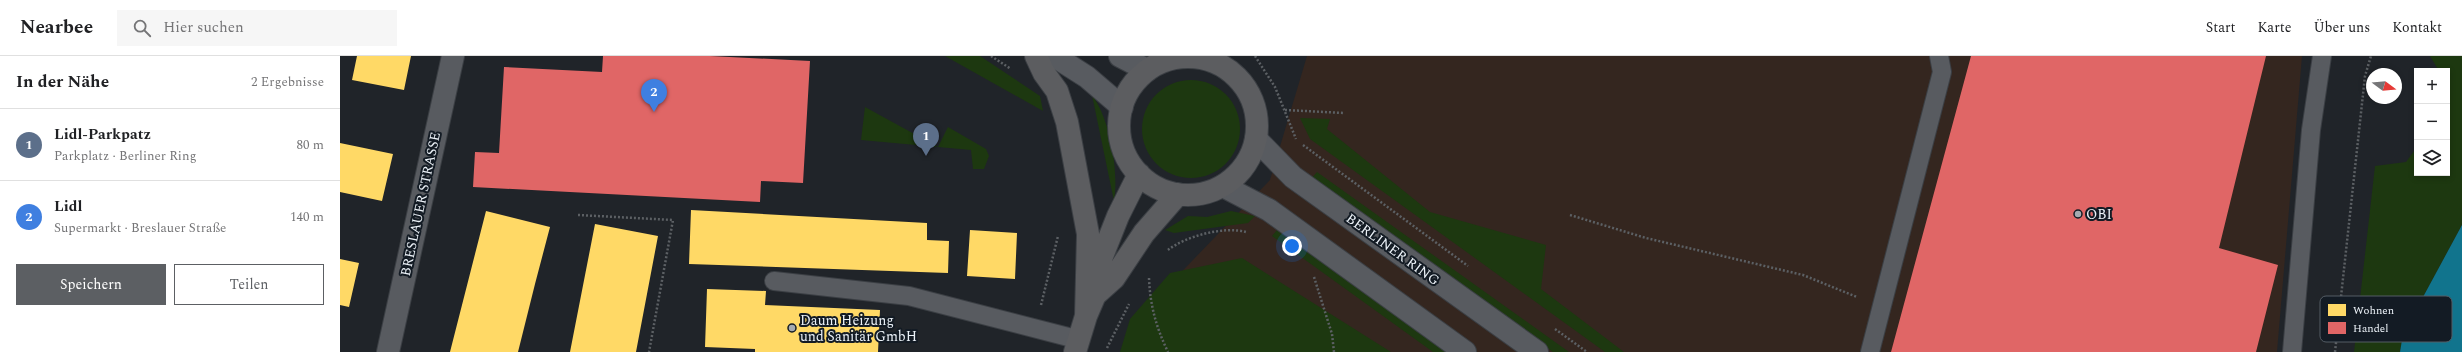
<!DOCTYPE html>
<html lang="de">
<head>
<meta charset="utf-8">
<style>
  body { margin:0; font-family:Spectral,serif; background:#f6f6f6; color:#202124 }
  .controls { position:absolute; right:12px; top:12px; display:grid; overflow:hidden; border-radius:0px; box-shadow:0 2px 6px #0003 }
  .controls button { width:36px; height:36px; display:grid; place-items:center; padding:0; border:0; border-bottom:1px solid #e0e0e0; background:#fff; color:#202124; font:20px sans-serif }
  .compass { position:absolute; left:2026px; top:12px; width:36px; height:36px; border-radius:50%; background:#fff; box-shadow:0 2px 6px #0003; rotate:106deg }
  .you { position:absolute; left:952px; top:190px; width:14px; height:14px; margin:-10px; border:3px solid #fff; border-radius:50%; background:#1a73e8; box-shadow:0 0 0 6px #1a73e833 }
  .badge { display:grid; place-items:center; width:26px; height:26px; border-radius:50%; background:#5c5f63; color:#fff; font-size:13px; font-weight:700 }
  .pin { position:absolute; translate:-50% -33px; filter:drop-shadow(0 1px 2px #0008) }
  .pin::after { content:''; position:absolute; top:21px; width:14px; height:12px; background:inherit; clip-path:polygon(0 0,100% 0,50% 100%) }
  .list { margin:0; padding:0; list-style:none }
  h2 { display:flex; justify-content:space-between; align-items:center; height:52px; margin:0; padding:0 16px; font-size:17px }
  h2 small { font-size:13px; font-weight:400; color:#757577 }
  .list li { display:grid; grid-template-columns:26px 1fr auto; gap:12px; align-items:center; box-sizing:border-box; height:72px; padding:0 16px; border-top:1px solid #e0e0e0 }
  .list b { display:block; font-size:15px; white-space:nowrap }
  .list p { margin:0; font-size:13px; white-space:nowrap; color:#757577 }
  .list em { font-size:13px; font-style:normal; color:#757577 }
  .actions { display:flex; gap:8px; padding:12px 16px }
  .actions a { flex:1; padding:9px 0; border:1px solid #5c5f63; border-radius:0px; text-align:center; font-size:14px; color:#5c5f63 }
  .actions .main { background:#5c5f63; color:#fff }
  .icon { flex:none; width:22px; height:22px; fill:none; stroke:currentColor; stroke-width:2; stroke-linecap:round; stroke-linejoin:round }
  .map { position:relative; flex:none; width:2122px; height:296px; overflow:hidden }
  header { display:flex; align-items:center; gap:24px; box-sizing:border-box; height:56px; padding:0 20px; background:#fff; border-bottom:1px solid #e0e0e0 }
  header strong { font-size:19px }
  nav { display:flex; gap:22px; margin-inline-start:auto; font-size:14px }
  .search { width:280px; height:36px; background:#f6f6f6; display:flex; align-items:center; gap:10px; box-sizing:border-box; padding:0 14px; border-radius:0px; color:#757577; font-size:15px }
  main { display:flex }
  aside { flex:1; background:#fff }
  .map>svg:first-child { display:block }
</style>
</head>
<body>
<header>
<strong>Nearbee</strong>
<div class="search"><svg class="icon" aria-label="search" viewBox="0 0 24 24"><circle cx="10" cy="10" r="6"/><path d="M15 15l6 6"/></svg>Hier suchen</div>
<nav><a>Start</a><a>Karte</a><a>Über uns</a><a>Kontakt</a></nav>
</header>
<main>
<aside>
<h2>In der Nähe<small>2 Ergebnisse</small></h2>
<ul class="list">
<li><span class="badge" style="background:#5c6f8a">1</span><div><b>Lidl-Parkpatz</b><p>Parkplatz · Berliner Ring</p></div><em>80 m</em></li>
<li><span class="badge" style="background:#3f7fe0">2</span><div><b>Lidl</b><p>Supermarkt · Breslauer Straße</p></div><em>140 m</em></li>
</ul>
<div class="actions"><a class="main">Speichern</a><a>Teilen</a></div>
</aside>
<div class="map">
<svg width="2122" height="296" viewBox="0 0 2122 296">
  <rect width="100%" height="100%" fill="#202429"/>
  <path fill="#34261f" d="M967 0H1962L1937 296H785L800 259 930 124Z"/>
  <path fill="#1d3810" d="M605 0H640L700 40 703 55Z
    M2090 0H2122V169L2063 278 2060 296H2014L2035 110 2066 106 2077 91V117H2107V15H2099Z
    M802 73a49 49 0 1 1 98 0a49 49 0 1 1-98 0Z
    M752 39C770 63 779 115 774 145Z
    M525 51 598 91 608 71 646 93 649 100 644 113H633L631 94 521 84Z
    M960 62 990 63 987 73 1090 156 1206 189 1201 233 1284 296H1265L970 83Z
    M977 116 1229 296H1213L971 123Z
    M891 155 915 160 908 167 834 177 825 174 848 160 867 161Z
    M937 174 1107 296H1093L932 180Z
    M902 202 1051 296H780L790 263 830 217Z"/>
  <path fill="#11748d" d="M2122 169V296H2060L2063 278Z"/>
  <path fill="#ffd966" d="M17 0H71L64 34 12 24Z
    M0 87 53 98 42 145 0 136Z
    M351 154 587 167V184L609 185 608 217 349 208Z
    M146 155 210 171 195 228 178 296H110Z
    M255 168 318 180 296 296H230Z
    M630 174 677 177 675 223 627 220Z
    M0 203 19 207 9 251 0 249Z
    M367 233 426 235 425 249 540 254 538 296H415V293L365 291Z"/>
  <path fill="#e06666" d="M263 0H370L470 5 463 127 421 125 420 146 133 131 135 96 159 97 164 11 262 16Z
    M1631 0H1926L1879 192 1938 209 1916 296H1551Z"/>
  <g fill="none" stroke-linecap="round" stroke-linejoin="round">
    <defs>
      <path id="service" d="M434 225 569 240 740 284
        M1530 296 1602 16 1599 0
        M1952 296 1971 74 1982 0"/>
      <path id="minor" d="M48 296 113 0"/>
      <path id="tertiary" d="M714 0 747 21 782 51
        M780 0 807 14
        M916 83 953 121 1197 296
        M883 130 929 154 1125 296"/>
      <path id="secondary" d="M696 0 704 17 717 35 727 66 748 178 746 260
        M779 70a69 69 0 1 1 138 0a69 69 0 1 1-138 0Z
        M755 239 774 222 804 177 838 138
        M735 296 746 260 755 239 757 213 778 160 799 118"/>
    </defs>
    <use href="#service" stroke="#3b3f44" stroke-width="20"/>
    <use href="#minor" stroke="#3b3f44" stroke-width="24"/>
    <use href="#tertiary" stroke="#3b3f44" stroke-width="24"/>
    <use href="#secondary" stroke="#3b3f44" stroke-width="24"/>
    <path stroke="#5c6064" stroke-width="2.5" stroke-dasharray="2 2" stroke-linecap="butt" d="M651 0 671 13
      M915 0 935 31 956 83
      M945 54 1004 57
      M963 89 1128 210
      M238 159 333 164 309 296
      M1230 159 1306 182 1463 219 1517 241
      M828 194C846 180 884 170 906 176
      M974 221 992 278 994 296
      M809 222C810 249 816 271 828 296
      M701 249 718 180
      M1215 273 1247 296
      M767 292 789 248
      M1995 296 2025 20 2031 0"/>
    <use href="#service" stroke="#585b60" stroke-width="18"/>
    <use href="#minor" stroke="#585b60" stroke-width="22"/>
    <use href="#tertiary" stroke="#585b60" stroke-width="22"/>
    <use href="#secondary" stroke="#5c5d60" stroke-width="22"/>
  </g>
  <g fill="#a5aab0" stroke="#131b24" stroke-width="1.5">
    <circle cx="1738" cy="158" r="4"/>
    <circle cx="452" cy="272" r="4"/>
  </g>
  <g text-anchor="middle" stroke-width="4" stroke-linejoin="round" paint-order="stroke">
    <g font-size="14" fill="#ecf2f8" stroke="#131b24">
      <text transform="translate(80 148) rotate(-78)" y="5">BRESLAUER STRASSE</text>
      <text transform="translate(1053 193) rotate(36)" y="5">BERLINER RING</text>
    </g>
    <g font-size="14" fill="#ecf2f8" stroke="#131b24" text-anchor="start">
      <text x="1746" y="163">OBI</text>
      <text x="460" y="269">Daum Heizung<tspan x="460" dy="16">und Sanitär GmbH</tspan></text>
    </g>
  </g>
  <rect x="1980" y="240" width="132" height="46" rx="6" fill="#131b24" stroke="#545c64" stroke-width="1"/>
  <rect x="1988" y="248" width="18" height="12" fill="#ffd966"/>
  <rect x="1988" y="266" width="18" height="12" fill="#e06666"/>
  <g font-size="11" fill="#ecf2f8">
    <text x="2013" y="258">Wohnen</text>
    <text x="2013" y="276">Handel</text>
  </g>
</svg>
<div class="controls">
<button>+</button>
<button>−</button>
<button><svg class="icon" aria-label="layers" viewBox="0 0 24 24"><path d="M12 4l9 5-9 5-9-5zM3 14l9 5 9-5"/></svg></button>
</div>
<svg class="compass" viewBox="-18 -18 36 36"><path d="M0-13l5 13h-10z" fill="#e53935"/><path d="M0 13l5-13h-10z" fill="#757577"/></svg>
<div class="you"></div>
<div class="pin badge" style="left:586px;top:100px;background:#5c6f8a">1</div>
<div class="pin badge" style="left:314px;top:56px;background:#3f7fe0">2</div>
</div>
</main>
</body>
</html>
